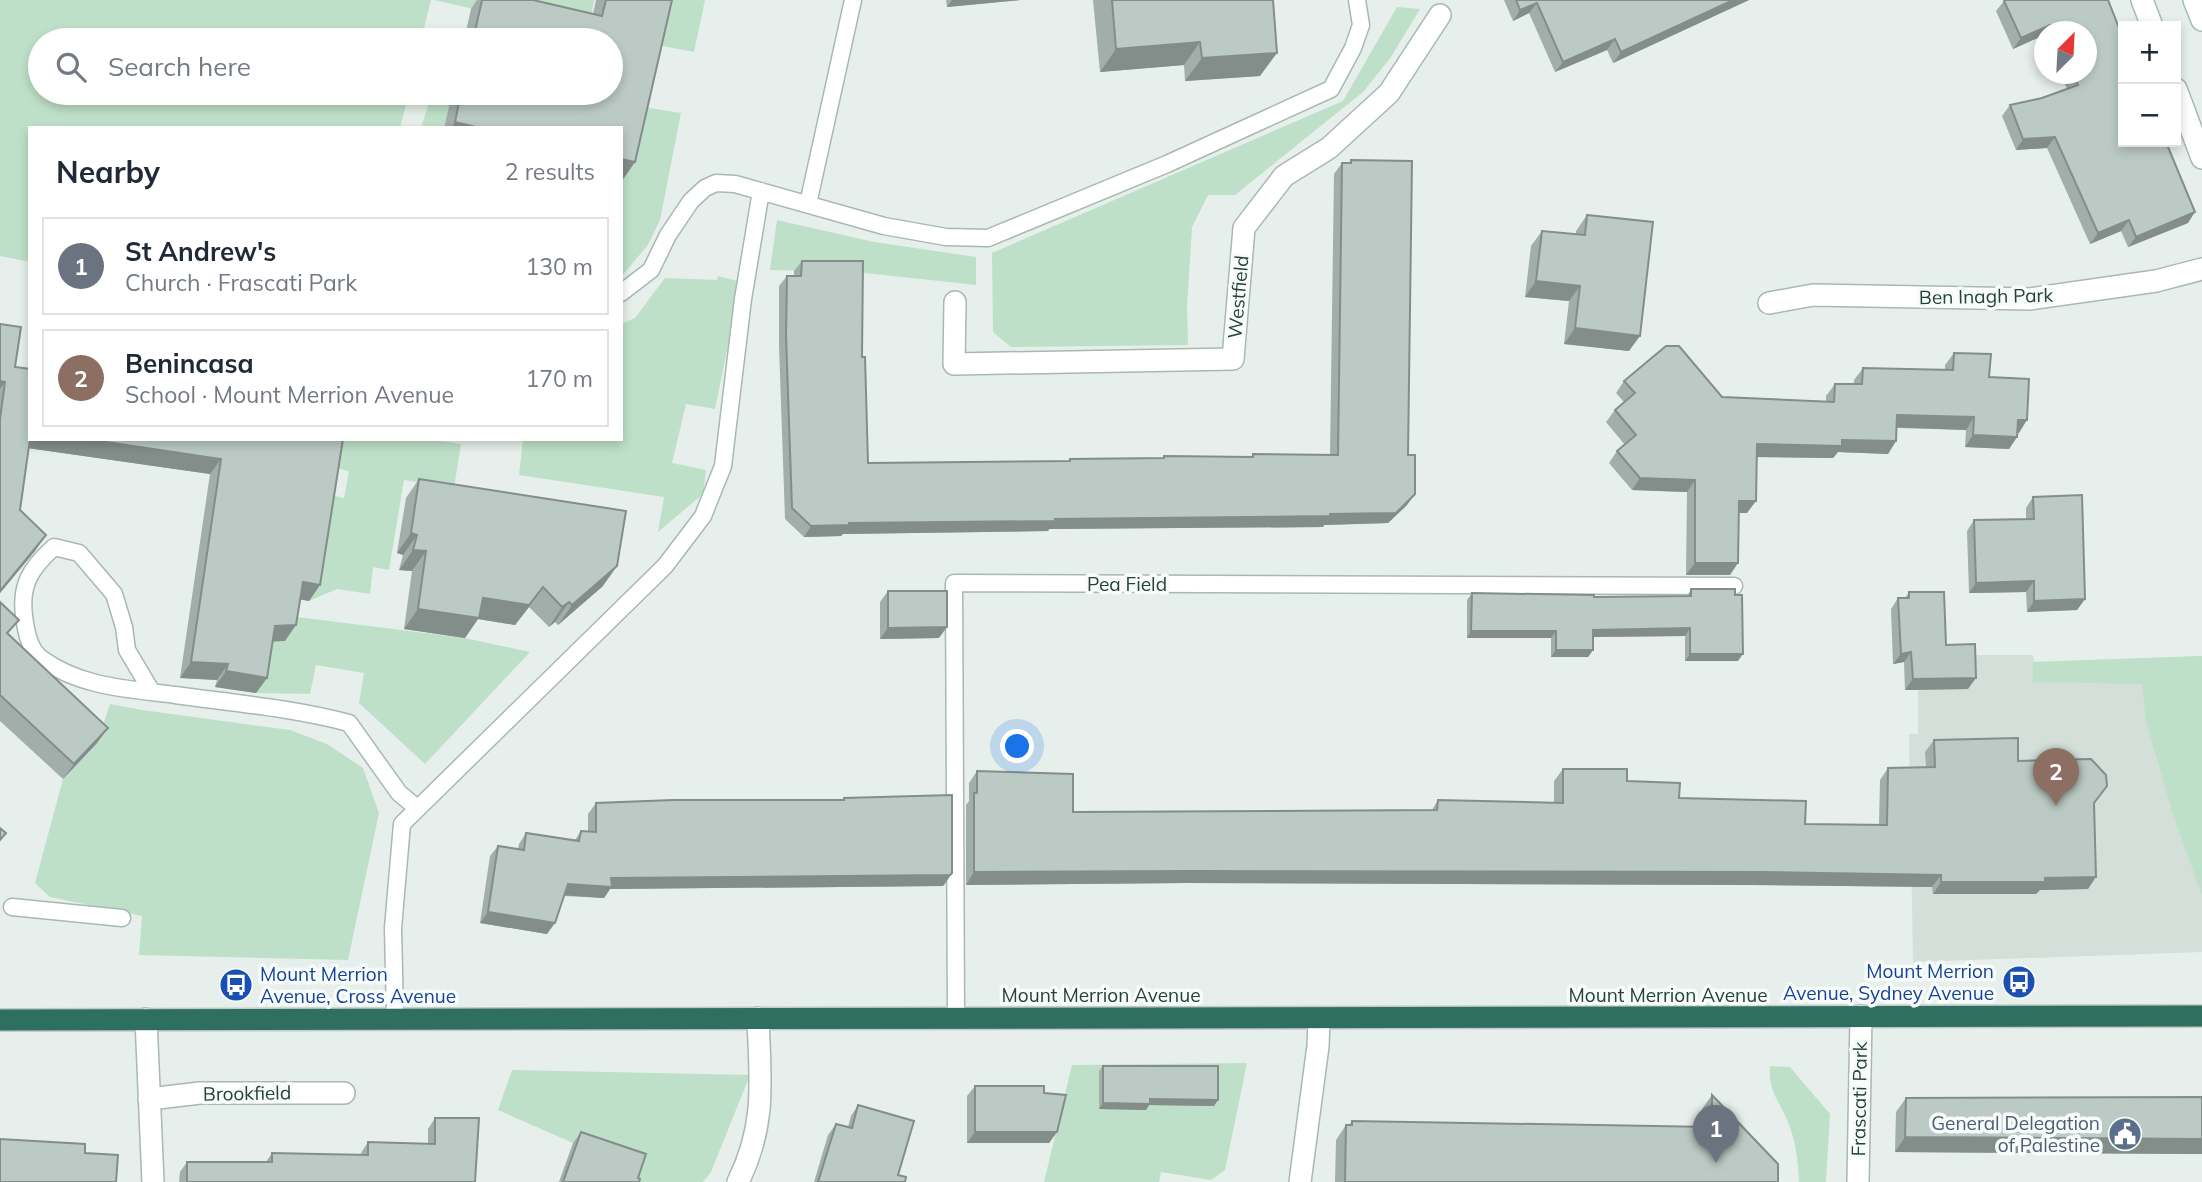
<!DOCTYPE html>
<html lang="en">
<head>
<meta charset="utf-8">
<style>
  body { margin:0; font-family:Mulish,sans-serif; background:#f2f2f3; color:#1f2937 }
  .controls { position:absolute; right:21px; top:21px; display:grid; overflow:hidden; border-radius:0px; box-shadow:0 4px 10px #0003 }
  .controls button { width:63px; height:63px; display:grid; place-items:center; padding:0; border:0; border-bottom:2px solid #e0e1e3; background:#fff; color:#1f2937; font:35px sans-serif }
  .compass { position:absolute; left:2034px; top:21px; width:63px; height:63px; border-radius:50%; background:#fff; box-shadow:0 4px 10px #0003; rotate:24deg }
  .you { position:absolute; left:1018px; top:747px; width:24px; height:24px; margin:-18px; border:5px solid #fff; border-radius:50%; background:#1a73e8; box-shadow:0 0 0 10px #1a73e833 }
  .badge { display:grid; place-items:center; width:46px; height:46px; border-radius:50%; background:#0b8043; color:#fff; font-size:23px; font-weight:700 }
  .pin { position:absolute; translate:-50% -58px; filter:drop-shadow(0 2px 4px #0008) }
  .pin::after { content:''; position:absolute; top:37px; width:24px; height:21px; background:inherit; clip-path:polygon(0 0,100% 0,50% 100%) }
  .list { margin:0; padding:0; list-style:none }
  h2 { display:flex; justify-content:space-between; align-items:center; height:91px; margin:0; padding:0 28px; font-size:30px }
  h2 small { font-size:23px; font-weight:400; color:#747a83 }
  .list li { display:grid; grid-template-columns:46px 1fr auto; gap:21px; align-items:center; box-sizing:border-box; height:98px; margin:0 14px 14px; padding:0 14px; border:2px solid #e0e1e3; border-radius:0px }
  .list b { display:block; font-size:26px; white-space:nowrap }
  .list p { margin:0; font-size:23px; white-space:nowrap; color:#747a83 }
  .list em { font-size:23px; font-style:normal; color:#747a83 }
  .icon { flex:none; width:38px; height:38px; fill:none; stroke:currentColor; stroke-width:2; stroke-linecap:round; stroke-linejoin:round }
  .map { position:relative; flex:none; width:2202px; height:1182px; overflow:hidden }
  .search { position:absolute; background:#fff; box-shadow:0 4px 10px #0003; left:28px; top:28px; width:595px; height:77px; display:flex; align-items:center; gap:18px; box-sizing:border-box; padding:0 24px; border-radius:38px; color:#747a83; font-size:26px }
  .panel { position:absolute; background:#fff; box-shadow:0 4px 10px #0003; left:28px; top:126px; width:595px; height:315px; border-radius:0px }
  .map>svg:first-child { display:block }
</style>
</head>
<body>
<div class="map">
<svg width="2202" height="1182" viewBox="0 0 2202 1182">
  <rect width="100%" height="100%" fill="#e6efeb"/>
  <path fill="#d4dfda" d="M1967 655H2033L2034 662 2202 656V952L1913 962 1909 734H1918V690Z"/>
  <path fill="#bfe0c8" d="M0 0H431L421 40H40V93H409L400 128H30V262L0 256Z
    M434 0H594L588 35Z
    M661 0H705L694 52 652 44Z
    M1397 7 1420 9 1391 57 1363 92 1235 195H1208L1192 227 1187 306 1188 345 1011 347 993 332 992 253 1343 101Z
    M432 93H452L444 128H421Z
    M638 106 681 113 660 220 648 245 621 277V182Z
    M777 220 874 242 976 257V285L856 272 770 270Z
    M718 276 741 282 715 409 686 404 672 463 706 470 703 494 658 532 664 497 519 475 523 439H621V324L635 318 665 278 717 280Z
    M334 439H426L461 444 454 488 404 480 389 570 373 567 370 594 337 589 309 601 326 494 344 498 349 471 330 467Z
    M289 616 465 638 530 652 425 764 359 703 364 673 316 665 310 694 256 693 264 642Z
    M2202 656V896L2173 814 2146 722 2142 684 2033 682V662Z
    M110 704 142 710 290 730 327 744 363 768 379 813 348 960 139 955 142 916 50 897 35 883 63 779 97 743Z
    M1247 1063 1225 1170 1211 1180 1161 1172 1159 1182H1044L1072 1065Z
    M1770 1066 1790 1067 1830 1114 1826 1182H1799C1798 1161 1796 1142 1788 1122 1779 1100 1768 1092 1770 1066Z
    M512 1070 750 1075 711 1172 703 1182H627L638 1165 573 1143 498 1110Z"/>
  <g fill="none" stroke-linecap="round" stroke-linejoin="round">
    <defs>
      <path id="lane" d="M808 204 853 0
        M621 293 651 270 668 235 691 201 705 188 716 183 735 184 884 226 946 237 988 238 1167 164 1331 89 1353 48 1361 25 1357 0
        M152 692 127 650 124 627 114 594 79 553 54 547C31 568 20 584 24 616 26 631 29 650 42 659 80 687 129 689 175 695 233 703 292 708 349 723L399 793 417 808
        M12 907 122 918
        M395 1017 393 928 402 824 665 566 703 516 723 466 743 299 761 191
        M956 1018 954 583 1734 586"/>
      <path id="street" d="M955 302 954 364 1233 359 1244 228 1284 176 1329 148 1389 93 1440 15
        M1769 303 1813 295 2030 299 2156 281 2202 269
        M146 1019 153 1182
        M149 1099 200 1093H344
        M738 1182C767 1123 760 1080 758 1018
        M1300 1182 1318 1046 1319 1019
        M1858 1182 1861 1016"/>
      <path id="secondary" d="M2142 0 2152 26
        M2194 0 2202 20
        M2176 89 2202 158"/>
      <path id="highway" d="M0 1020 2202 1016"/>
    </defs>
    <use href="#lane" stroke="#a8b8b2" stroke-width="19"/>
    <use href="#street" stroke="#a8b8b2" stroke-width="24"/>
    <use href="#secondary" stroke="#a4bbb3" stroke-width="24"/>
    <use href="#highway" stroke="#c2cac8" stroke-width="24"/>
    <use href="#lane" stroke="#fff" stroke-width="16"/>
    <use href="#street" stroke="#fff" stroke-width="21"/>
    <use href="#secondary" stroke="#fff" stroke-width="21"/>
    <use href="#highway" stroke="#2f6f62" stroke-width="21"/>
  </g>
  <path fill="#a1aea9" d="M477 0H533L593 14 596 0H672L635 162 621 182V128H444L452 93H611V40H464L471 9Z
    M946 0H1020L947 7Z
    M1093 0H1273L1260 76 1185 81 1184 65 1100 72Z
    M1504 0H1749L1613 63 1607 50 1555 72 1529 13 1513 21Z
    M2108 0 2188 223 2128 247 2121 231 2090 244 2047 148 2016 150 2002 116 2010 105 2042 98 2067 89 2060 74H2087V32H2045V40L2042 36 2013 49 1996 11 2004 1Z
    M1351 160 1407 505 1388 523 1324 525 1323 527 1049 529 1048 531 843 534 841 536 804 537 785 519 779 346V286L787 276H794V271L802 261 862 357 868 463 1069 461 1070 459 1163 458 1164 456 1251 457 1253 454 1330 455 1334 174 1342 163H1349Z
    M1587 215 1629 351 1564 344 1569 301 1525 297 1531 246 1542 231 1576 234V231Z
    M0 324 15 367 343 439 320 585 309 601 300 599 285 641H273L267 678 256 693 215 687 217 680 180 678 210 474 28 448 20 510 35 551 0 593Z
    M1954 353 1989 377 2019 433H2018L2017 437 2009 449 1965 447 1966 430 1897 428 1896 441 1888 454 1838 452 1833 458 1757 457 1747 513H1739L1730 575H1686L1687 492 1632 490 1609 463 1617 451 1625 445 1606 422 1615 410 1624 402 1616 393 1624 381 1722 397 1826 402V396L1835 384H1854V380L1863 368 1945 370V365Z
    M419 479 603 586 558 625 555 622 549 627 529 607 515 625 478 619 465 638 404 629 412 571 399 570 403 555 397 553 406 498Z
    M2033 497 2085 599 2077 610 2027 612 2026 592 1969 593 1967 531 1974 520 2026 519V508Z
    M1691 589 1738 661H1685V636L1593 637V650L1588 657H1551V638H1467V600L1472 593 1594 597 1687 596Z
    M888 591 939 638 880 639V602Z
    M1909 592 1946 645 1968 689 1905 690 1904 662 1893 664 1891 609 1898 598H1905Z
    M0 603 9 634 97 743 63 779 0 721Z
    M1934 740 2018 761 2094 803 2088 889 2040 890 2036 894H1933L1932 887 1751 885 1186 883 966 885V805L969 801V783L977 771 1073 812 1432 810 1438 800 1554 803V781L1563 769 1627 781 1679 798 1805 824 1879 825 1880 780 1888 768 1926 767 1925 752Z
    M844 798 952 873 945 884 943 886 610 889 604 898 564 896 547 934 480 923 490 856 498 846 518 849 519 844 526 833 575 840 581 831 588 832V814L596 803 842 800Z
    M1103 1066 1214 1106 1149 1105 1146 1110 1099 1109V1071Z
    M975 1086 1044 1093 1057 1132 1049 1143H967V1096Z
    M1712 1095 1778 1182H1335L1336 1140 1346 1125H1349L1352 1121 1702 1127V1109Z
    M2202 1097V1154L1895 1152 1896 1112 1906 1098Z
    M858 1105 898 1175 905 1182H814L828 1135 836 1124 848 1127 851 1116Z
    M435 1118 475 1182H179L180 1172 187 1162H266L272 1153 361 1155V1153L368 1142 428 1144V1129Z
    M581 1132 638 1178 639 1182H559L573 1143Z"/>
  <path fill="#838d89" d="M952 0H1020L947 7Z
    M1733 0H1749L1613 63 1621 52Z
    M1537 3 1529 13 1513 21 1520 10Z
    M2050 25 2042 36 2013 49 2021 38Z
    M1615 39 1607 50 1555 72 1563 62Z
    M1200 42 1184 65 1100 72 1116 49Z
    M1277 53 1260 76 1185 81 1202 58Z
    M455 122 480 128H451Z
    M2055 137 2047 148 2016 150 2023 139Z
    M621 159 635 162 621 182Z
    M2195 212 2188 223 2128 247 2136 237Z
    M2129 220 2121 231 2090 244 2098 233Z
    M1536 281 1580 286 1569 301 1525 297Z
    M1575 328 1640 336 1629 351 1564 344Z
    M0 381 5 382 0 389Z
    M1897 415 1974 417 1966 430 1889 427Z
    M2018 420H2027L2019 433 2010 432Z
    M1973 435 2017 437 2009 449 1965 447Z
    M30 439H86L221 459 210 474 20 447Z
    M1842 440 1896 441 1888 454 1838 452 1833 458 1749 457 1757 444Z
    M1640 478 1695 480 1687 492 1632 490Z
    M1415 494 1407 505 1388 523 1324 525 1323 527 1049 529 1048 531 843 534 841 536 804 537 811 526 849 523 1330 514Z
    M1739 501H1756L1747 513H1731Z
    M411 533 417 535 403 555 397 553Z
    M46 535 35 551 0 593V591Z
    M413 550 426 551 412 571 399 570Z
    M1695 563H1738L1730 575H1686Z
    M617 566 603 586 558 625 572 605Z
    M2034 581 2026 592 1969 593 1976 583Z
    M303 582 320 585 309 601 292 598Z
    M543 587 529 607 515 625 478 619 465 638 404 629 418 609Z
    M2085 599 2077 610 2027 612 2034 601Z
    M569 602 555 622 549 627 562 607Z
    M296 625 285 641 264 642 275 626Z
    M947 627 939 638 880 639 888 628Z
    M1690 628 1685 636 1588 637 1593 630Z
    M1471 631H1556L1551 638H1467Z
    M1556 650H1593L1588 657H1551Z
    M1911 652 1904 662 1893 664 1901 654Z
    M1690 654H1743L1738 661H1685Z
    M191 662 228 664 217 680 180 678Z
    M226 671 267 678 256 693 215 687Z
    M1976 678 1968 689 1905 690 1913 679Z
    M108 728 97 743 63 779 74 764Z
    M1194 871 1760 872 1941 875 1932 887 1751 885 1186 883 966 885 974 872Z
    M952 873 943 886 610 889 604 898 561 895 568 884 611 878Z
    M2096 877 2088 889 2040 890 2036 894H1933L1941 882Z
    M488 912 555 923 547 934 480 923Z
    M1150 1099 1218 1100 1214 1106 1149 1105 1146 1110 1099 1109 1103 1103Z
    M975 1132H1057L1049 1143H967Z
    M1905 1137 2202 1139V1154L1895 1152Z"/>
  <path fill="#bbcac4" stroke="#838d89" stroke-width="2" d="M482 0H533L602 16 606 0H672L635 162 621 159V128H480L455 122 461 93H611V40H473Z
    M1112 0H1273L1277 53 1202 58 1200 42 1116 49Z
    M1516 0H1733L1621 52 1615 39 1563 62 1537 3 1520 10Z
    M2005 0H2108L2123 38V142H2166L2195 212 2136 237 2129 220 2098 233 2055 137 2023 139 2010 105 2042 98 2078 85 2072 74H2087V32H2053L2050 25 2021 38 2004 1Z
    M1351 160 1412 161 1408 455H1415V494L1396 513 1330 514V516L1055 519 1056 521 849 523V525L811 526 792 508 786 335 787 276H801L802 261H863L862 357H865L868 463 1070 461V459L1164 458V456L1253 457V454L1338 455 1342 163H1351Z
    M1587 215 1653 222 1640 336 1575 328 1580 286 1536 281 1542 231 1585 235Z
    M0 324 21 327 15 367 30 369V439L20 510 46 535 0 591V419L5 382 0 381Z
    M1666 346H1679L1722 397 1834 402 1835 384H1862L1863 368 1953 370 1954 353 1991 354 1989 377 2029 379 2027 420H2018L2017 437 1973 435 1974 417 1897 415 1896 441 1842 440V446L1757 444 1756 501H1739L1738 563H1695V480L1640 478 1617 451 1636 435 1615 410 1635 393 1624 381Z
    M86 439H343L320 585 303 582 296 625 275 626 267 678 226 671 228 664 191 662 221 459Z
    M419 479 626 511 617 566 572 605 569 602 562 607 543 587 529 605 483 598 479 618 418 609 426 551 413 550 417 535 411 533Z
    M2082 495 2085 599 2034 601V581L1976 583 1974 520 2034 519 2033 497Z
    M1691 589H1735V595H1742L1743 654H1690V628L1593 630V650H1556V631H1471L1472 593 1594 595V597L1691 596Z
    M888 591H947V627L888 628Z
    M1909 592H1944L1946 645 1975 644 1976 678 1913 679 1911 652 1901 654 1898 598H1909Z
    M0 602 19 620 7 633 108 728 74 764 0 695Z
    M2018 738V761L2091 759 2106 775 2107 786 2094 803 2096 877 2045 878V882H1941V875L1760 872 1194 871 974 872V793H977V771L1073 774V812L1437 810 1438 800 1563 803V769H1627V781L1680 783 1679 798 1806 801 1805 824 1887 825 1888 768 1935 767 1934 740Z
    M952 795V873L950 875 611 878 612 887 568 884 555 923 488 912 498 846 524 850 526 833 579 841 581 831 596 832V803L673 800H844V798Z
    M0 828 6 833 0 840Z
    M1103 1066H1218V1100L1150 1099V1104L1103 1103Z
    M975 1086H1044V1093L1066 1095 1057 1132H975Z
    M1712 1095 1778 1164V1182H1345L1346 1125H1352V1121L1712 1127Z
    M2202 1097V1139L1905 1137 1906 1098Z
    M858 1105 914 1121 898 1175 906 1177 905 1182H818L836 1124 852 1128Z
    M435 1118H479L475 1182H187V1162H272V1153L368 1155V1142L435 1144Z
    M581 1132 646 1154 638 1178 640 1179 639 1182H563Z
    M0 1139 85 1144V1153L118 1155 116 1182H0Z"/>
  <defs>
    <symbol id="bus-disc" viewBox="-11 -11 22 22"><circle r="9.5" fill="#1a4fb4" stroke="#f7fbf9"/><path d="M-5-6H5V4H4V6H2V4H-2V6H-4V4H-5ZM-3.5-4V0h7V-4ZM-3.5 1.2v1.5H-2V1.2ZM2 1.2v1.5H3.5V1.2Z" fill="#fff"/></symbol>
    <symbol id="civic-disc" viewBox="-11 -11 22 22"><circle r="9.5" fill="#5c6f8a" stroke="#f7fbf9"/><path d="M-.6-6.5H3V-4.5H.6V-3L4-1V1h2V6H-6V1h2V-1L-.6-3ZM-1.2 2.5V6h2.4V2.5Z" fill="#fff"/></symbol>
  </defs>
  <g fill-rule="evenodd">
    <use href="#bus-disc" x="2000" y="963" width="38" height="38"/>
    <use href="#bus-disc" x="217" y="966" width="38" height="38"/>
    <use href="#civic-disc" x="2106" y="1115" width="38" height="38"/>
  </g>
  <g text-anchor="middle" stroke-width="7" stroke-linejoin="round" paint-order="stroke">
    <g font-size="19" fill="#24423a" stroke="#f7fbf9">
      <text transform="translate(1986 296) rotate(-1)" y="7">Ben Inagh Park</text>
      <text transform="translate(1238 297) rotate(-85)" y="7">Westfield</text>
      <text x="1127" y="591">Pea Field</text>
      <text x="1101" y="1002">Mount Merrion Avenue</text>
      <text x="1668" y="1002">Mount Merrion Avenue</text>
      <text transform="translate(247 1093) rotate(-1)" y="7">Brookfield</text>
      <text transform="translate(1859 1099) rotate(-89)" y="7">Frascati Park</text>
    </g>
    <g font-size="19" fill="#164399" stroke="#f7fbf9" text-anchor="end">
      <text x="1994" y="978">Mount Merrion<tspan x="1994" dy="22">Avenue, Sydney Avenue</tspan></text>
      <text x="260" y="981" text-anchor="start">Mount Merrion<tspan x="260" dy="22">Avenue, Cross Avenue</tspan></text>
    </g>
    <g font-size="19" fill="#4e5e75" stroke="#f7fbf9" text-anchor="end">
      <text x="2100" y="1130">General Delegation<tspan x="2100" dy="22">of Palestine</tspan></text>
    </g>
  </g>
</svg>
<div class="controls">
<button>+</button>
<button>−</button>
</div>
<svg class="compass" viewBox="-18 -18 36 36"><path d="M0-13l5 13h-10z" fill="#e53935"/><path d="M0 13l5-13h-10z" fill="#747a83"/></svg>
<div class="you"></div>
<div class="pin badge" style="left:1716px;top:1163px;background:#6b7280">1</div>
<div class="pin badge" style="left:2056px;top:806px;background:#8d6e63">2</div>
<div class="search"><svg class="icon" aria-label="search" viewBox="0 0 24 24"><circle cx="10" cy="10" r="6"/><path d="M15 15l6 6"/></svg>Search here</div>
<section class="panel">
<h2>Nearby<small>2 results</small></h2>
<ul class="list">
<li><span class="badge" style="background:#6b7280">1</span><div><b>St Andrew's</b><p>Church · Frascati Park</p></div><em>130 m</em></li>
<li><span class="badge" style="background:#8d6e63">2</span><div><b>Benincasa</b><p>School · Mount Merrion Avenue</p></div><em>170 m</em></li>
</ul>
</section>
</div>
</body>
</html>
